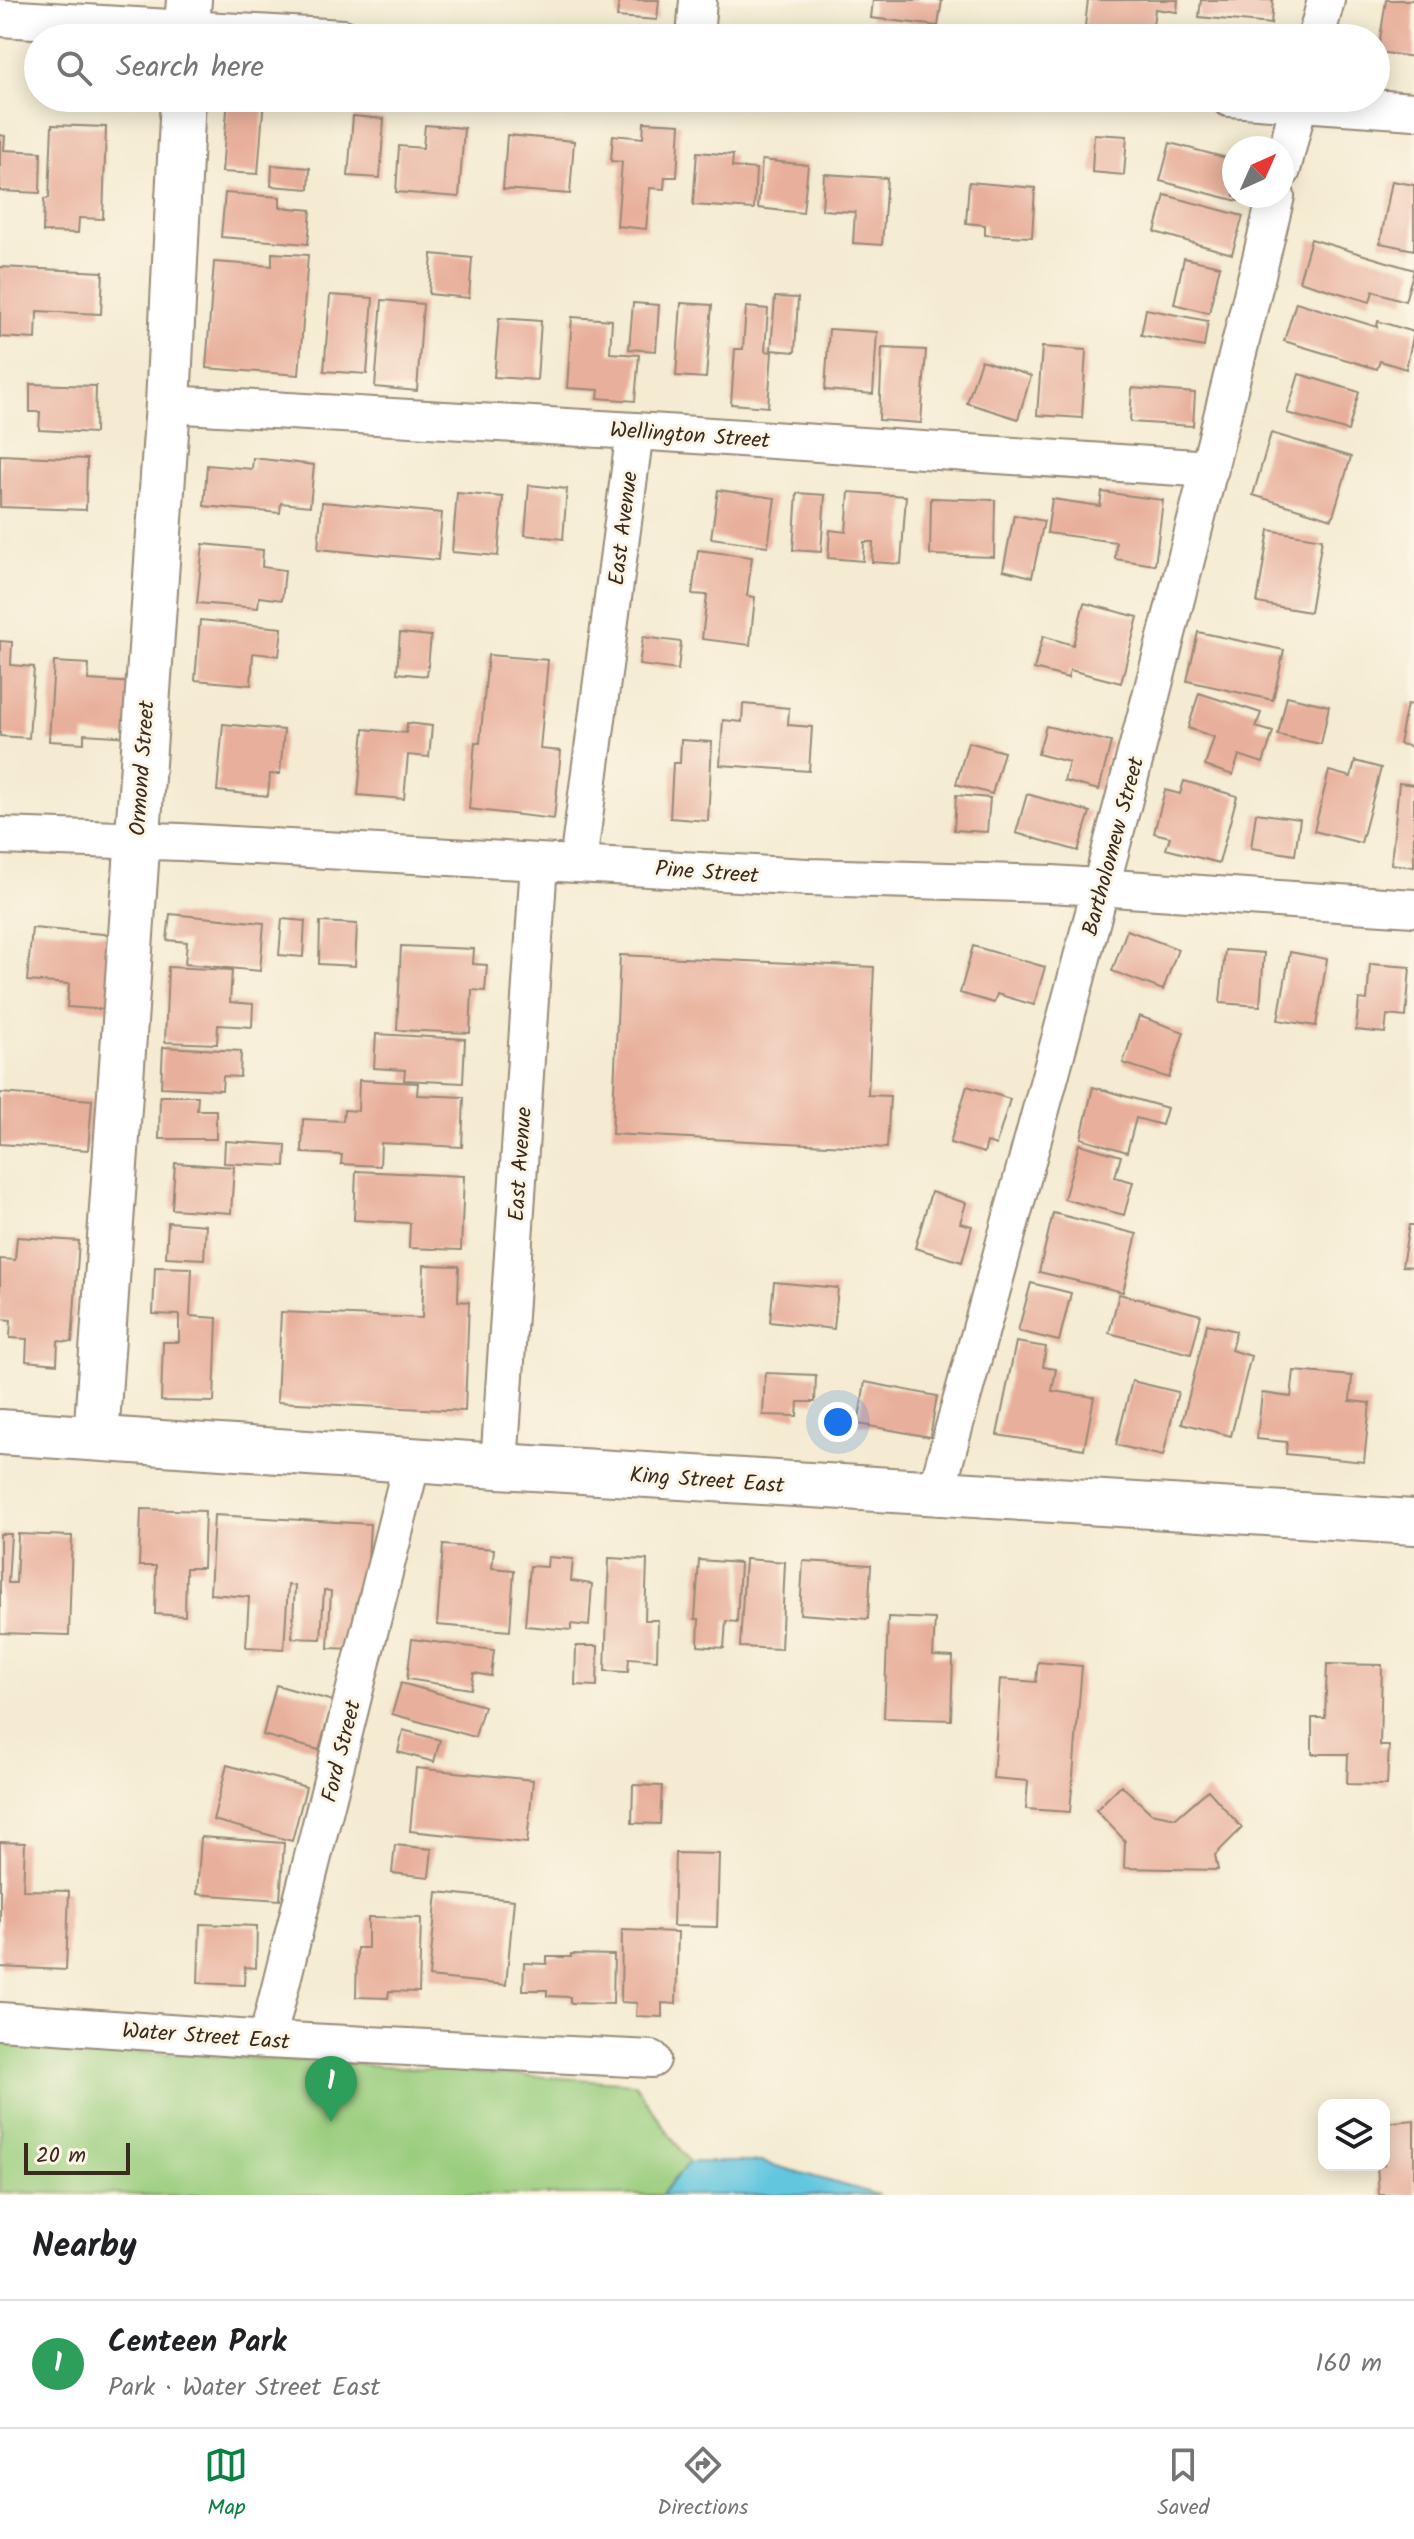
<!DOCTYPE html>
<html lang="en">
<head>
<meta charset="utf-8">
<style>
  body { margin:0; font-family:Kalam,sans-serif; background:#f6f6f6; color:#202124 }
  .controls { position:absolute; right:24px; bottom:24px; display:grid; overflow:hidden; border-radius:16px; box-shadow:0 4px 20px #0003 }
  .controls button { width:72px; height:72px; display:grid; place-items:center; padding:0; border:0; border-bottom:2px solid #e0e0e0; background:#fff; color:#202124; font:40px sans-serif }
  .compass { position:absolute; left:1222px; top:136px; width:72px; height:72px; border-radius:50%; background:#fff; box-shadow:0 4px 20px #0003; rotate:45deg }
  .scale { position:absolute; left:24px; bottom:20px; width:106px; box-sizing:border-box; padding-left:8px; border:4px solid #3b2a1e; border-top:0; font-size:22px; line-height:28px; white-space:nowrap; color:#3b2a1e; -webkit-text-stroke:6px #fcf5e5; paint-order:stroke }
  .you { position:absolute; left:838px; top:1422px; width:28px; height:28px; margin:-20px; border:6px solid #fff; border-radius:50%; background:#1a73e8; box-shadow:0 0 0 12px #1a73e833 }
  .badge { display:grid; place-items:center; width:52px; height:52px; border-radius:50%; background:#0b8043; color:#fff; font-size:26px; font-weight:700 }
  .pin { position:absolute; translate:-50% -66px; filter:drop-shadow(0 2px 4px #0008) }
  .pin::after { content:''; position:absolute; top:42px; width:28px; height:24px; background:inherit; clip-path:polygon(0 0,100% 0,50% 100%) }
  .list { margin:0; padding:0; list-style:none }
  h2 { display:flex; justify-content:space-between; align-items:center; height:104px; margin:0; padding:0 32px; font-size:34px }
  h2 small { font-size:26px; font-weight:400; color:#757577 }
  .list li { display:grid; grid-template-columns:52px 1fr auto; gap:24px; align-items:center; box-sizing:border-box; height:128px; padding:0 32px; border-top:2px solid #e0e0e0 }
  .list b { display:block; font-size:30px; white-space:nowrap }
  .list p { margin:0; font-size:26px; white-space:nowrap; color:#757577 }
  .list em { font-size:26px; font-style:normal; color:#757577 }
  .icon { flex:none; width:44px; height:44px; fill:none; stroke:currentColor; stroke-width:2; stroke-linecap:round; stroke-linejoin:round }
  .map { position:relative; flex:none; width:1414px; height:2195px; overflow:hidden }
  .search { position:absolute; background:#fff; box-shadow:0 4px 20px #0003; left:24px; right:24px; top:24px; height:88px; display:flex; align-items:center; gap:20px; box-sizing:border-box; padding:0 28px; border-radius:44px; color:#757577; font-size:30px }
  .sheet { height:232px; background:#fff }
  nav { display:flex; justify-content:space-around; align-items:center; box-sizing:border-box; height:112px; border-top:2px solid #e0e0e0; background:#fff; font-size:22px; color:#757577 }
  nav a { display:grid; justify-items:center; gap:4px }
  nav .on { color:#0b8043 }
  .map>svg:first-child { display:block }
</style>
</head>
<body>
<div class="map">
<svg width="1414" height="2195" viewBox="0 0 1414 2195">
  <rect width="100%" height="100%" fill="#fcf5e5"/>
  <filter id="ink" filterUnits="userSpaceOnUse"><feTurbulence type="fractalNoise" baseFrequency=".0125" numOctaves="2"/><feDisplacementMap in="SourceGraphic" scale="16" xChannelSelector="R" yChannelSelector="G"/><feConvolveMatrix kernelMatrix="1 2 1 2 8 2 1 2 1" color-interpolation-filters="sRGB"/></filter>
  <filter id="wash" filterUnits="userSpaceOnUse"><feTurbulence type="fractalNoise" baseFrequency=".006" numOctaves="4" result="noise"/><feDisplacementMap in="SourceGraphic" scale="32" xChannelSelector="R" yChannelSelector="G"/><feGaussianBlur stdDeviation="1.8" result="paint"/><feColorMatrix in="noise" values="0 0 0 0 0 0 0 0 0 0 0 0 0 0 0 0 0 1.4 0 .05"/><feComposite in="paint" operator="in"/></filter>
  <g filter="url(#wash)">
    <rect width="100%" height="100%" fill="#f4ebd2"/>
    <path fill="#9acd7e" stroke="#6a7c4e" stroke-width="2" d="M0 2044 355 2064 634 2083 689 2162 661 2195H144L0 2192Z"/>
    <path fill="#62c6df" stroke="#4e787e" stroke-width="2" d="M689 2162H762L879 2195H661Z"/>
    <g id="blocks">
      <path fill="#e8b09c" d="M619 0H659L657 20 617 17Z
        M873 0H942L938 26 871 18Z
        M1088 0H1178L1177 12 1155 9 1152 34 1085 26Z
        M1201 0H1273L1271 24 1199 17Z
        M1386 0H1414V57L1378 52Z
        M228 98H264L258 174 222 172Z
        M353 116 384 119 380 178 348 176Z
        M644 122 680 124 677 177H665L664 189 650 188 646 229 617 226 622 162 611 161 613 135 643 138Z
        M52 125 106 127 103 219 79 218 78 233 43 232 44 199 49 198Z
        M425 125 464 128 459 197 396 192 399 146 423 148Z
        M1094 134 1127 136 1124 175 1092 172Z
        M0 135 5 136 4 150 41 152 40 193 0 191Z
        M507 135 574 141 570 194 503 189Z
        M1170 143 1234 160V196H1240L1238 201 1160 181Z
        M697 152 733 155 732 167 756 169 754 209 693 205Z
        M762 160 808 165 803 213 758 208Z
        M272 165 310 168 309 189 271 186Z
        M824 174 887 178 882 245 853 243 855 212 822 210Z
        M1392 181 1414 185V250L1380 243Z
        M969 182 1035 188 1032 237 985 235V225L966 223Z
        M225 193 280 197V207L311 210 308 244 221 237Z
        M1165 195 1243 216 1232 254 1155 232Z
        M1311 239 1414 270 1405 301 1373 291 1370 302 1299 281Z
        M272 253 308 255 299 375 206 368 214 262 272 266Z
        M432 254 472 258 469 298 429 294Z
        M1184 258 1220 266 1209 313 1174 304Z
        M0 267 103 272 101 314 37 311 36 339 0 337Z
        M330 295 373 298 367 374 324 371Z
        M775 297 798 298 795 352 771 350Z
        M382 300 423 304 417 391 375 387Z
        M1296 302 1377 327 1378 321 1414 332 1406 369 1380 361 1377 369 1284 341Z
        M633 303 659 305 656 351 629 349Z
        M681 303 712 305 706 378 676 376Z
        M746 307 768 309 765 351 772 352 768 407 731 404 735 349H743Z
        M1146 309 1208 321 1204 347 1141 335Z
        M572 317 612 320 610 353 639 355 635 401 598 398 599 390 567 388Z
        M499 318 541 321 537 380 494 377Z
        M829 329 877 332 873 394 825 390Z
        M1042 347 1086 350 1082 418 1037 415Z
        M882 348 926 350 921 423 879 420Z
        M981 360 1031 376 1018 419 967 403Z
        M1299 374 1359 392 1348 431 1287 413Z
        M30 384 96 386 95 433 39 430 40 412H30Z
        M1132 388 1195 393 1193 426 1130 422Z
        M1271 433 1351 457 1332 519 1253 495Z
        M0 455 87 459 86 510 0 507Z
        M253 458 314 465 310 506 281 503 280 513 204 506 207 465 252 469Z
        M529 485 567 489 563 539 525 535Z
        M718 490 775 498 768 546 711 538Z
        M849 492 906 496 901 564 872 562 873 542H864L863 561 828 558 830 530 846 532Z
        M1102 492 1163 500 1155 565 1115 559 1116 542 1047 533 1052 499 1100 506Z
        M457 493 503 497 498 556 452 552Z
        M797 493 825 495 821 552 793 550Z
        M931 498 995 500 994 557 930 555Z
        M322 502 442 513 438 560 318 549Z
        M1014 515 1044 521 1032 577 1003 570Z
        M1269 530 1322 539 1310 612 1257 603Z
        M203 544 263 550 262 567 285 570 282 600 259 597 258 608 197 603Z
        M698 550 752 557 747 596 755 597 750 645 702 639 707 595 692 594Z
        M1084 603 1138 617 1121 683 1070 670 1068 678 1034 669 1043 636 1073 645Z
        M200 620 282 628 279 656 253 653 251 685 195 680Z
        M1198 632 1284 650 1273 700 1187 681Z
        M400 633 431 636 427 676 397 673Z
        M643 637 681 642 678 670 639 665Z
        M0 641 12 642 11 665 34 667 29 738 0 736Z
        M488 655 548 660 540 749 561 751 554 819 469 809 475 742 480 743Z
        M54 662 89 664 88 680 136 683 132 737 84 734V743L49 741Z
        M1199 693 1261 713 1256 727 1273 732 1263 763 1239 755 1233 775 1205 766 1214 737 1188 728Z
        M1287 696 1329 706 1321 744 1278 735Z
        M743 704 789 708 788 725 812 727 809 771 720 765 723 720 742 722Z
        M1407 704 1414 705V747L1399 744Z
        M407 723 432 726 429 757 408 755 404 799 358 795 364 729 406 733Z
        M223 724 284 730 280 774H270L268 796 217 791Z
        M1046 726 1111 742 1099 790 1064 781 1069 762 1038 754Z
        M681 740 712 742 708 821 670 818 673 763H680Z
        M968 742 1004 752 992 794 956 784Z
        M1355 761 1381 768 1361 843 1314 831 1329 771 1351 777Z
        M1184 781 1237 796 1219 863 1166 849 1170 837 1154 833 1165 790 1180 794Z
        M1399 783 1414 785V867L1391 864Z
        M1027 794 1090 812 1078 851 1016 833Z
        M956 795 990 798 987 832 954 830Z
        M1256 813 1300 819 1295 855 1251 848Z
        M170 914 264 923 260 971 185 964 187 942 167 940Z
        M282 919 305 921 303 957 279 955Z
        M320 922 357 924 355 966 319 964Z
        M32 928 115 935 109 1010 67 1007 69 984 27 981Z
        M1127 930 1178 949 1163 990 1112 971Z
        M401 946 474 949 473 964 487 965 485 991 472 990 470 1033 397 1030Z
        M973 946 1045 967 1034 1005 997 994 994 1003 960 993Z
        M1225 950 1264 953 1260 1006 1220 1003Z
        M1290 952 1327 959 1316 1026 1278 1020Z
        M620 955 874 967 868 1095 890 1096 887 1148 612 1134Z
        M1370 964 1410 967 1406 1017 1387 1015 1385 1033 1356 1030 1359 999 1367 1000Z
        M168 967 232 970 230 1002 253 1004 252 1027 218 1025 217 1044 165 1042Z
        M1139 1016 1184 1032 1169 1078 1123 1063Z
        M376 1034 465 1039 463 1083 404 1080 405 1070 374 1068Z
        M163 1047 241 1051 240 1077 223 1076 222 1090 161 1087Z
        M359 1080 418 1083 417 1095 464 1097 462 1147 381 1143 380 1166 341 1164 342 1155 302 1153 303 1119 343 1121 344 1110 358 1111Z
        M967 1086 1010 1099 996 1145 987 1142 984 1153 950 1143Z
        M1093 1087 1167 1108 1162 1125 1136 1118 1127 1152 1081 1138Z
        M0 1093 92 1100 88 1150 0 1144Z
        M160 1096H198L197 1110H216V1139H159Z
        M225 1141 286 1145 285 1166 224 1163Z
        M1079 1144 1121 1156 1115 1177 1133 1182 1124 1215 1064 1199Z
        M175 1163 234 1167 231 1213 172 1209Z
        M356 1171 464 1176 461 1250 409 1248 410 1223 354 1220Z
        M931 1192 966 1203 960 1223 972 1226 962 1262 915 1248Z
        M1053 1213 1137 1234 1123 1292 1039 1272Z
        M168 1222 206 1225 204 1259 166 1257Z
        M1409 1225H1414V1267L1402 1266Z
        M17 1237 79 1241 72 1342 58 1341 57 1364 26 1361 27 1339 10 1338 11 1320 0 1319V1259L15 1260Z
        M424 1265 459 1266 458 1301 469 1302 465 1411 277 1402 281 1312 422 1318Z
        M155 1267 192 1268 190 1316 217 1318 214 1402 161 1401 163 1342H179V1315L153 1314Z
        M774 1282 838 1288 834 1329 770 1322Z
        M1031 1283 1071 1293 1059 1341 1018 1331Z
        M1119 1294 1201 1315 1191 1354 1109 1333Z
        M1207 1324 1236 1331 1231 1350 1251 1356 1231 1436 1182 1423Z
        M1016 1342 1046 1347 1043 1367 1056 1369 1052 1391 1094 1397 1084 1449 997 1435Z
        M1294 1371 1352 1376 1350 1401 1370 1403 1364 1462 1286 1454 1287 1442 1257 1439 1262 1393 1291 1397Z
        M765 1373 816 1375 815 1402H798L797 1416 763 1415Z
        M1132 1381 1178 1392 1163 1456 1116 1445Z
        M865 1382 937 1396 930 1437 858 1424Z
        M141 1509 205 1511 203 1568H186L185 1616 155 1614 156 1566H139Z
        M214 1515 370 1524 366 1598H358L356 1649 328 1648 331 1591 324 1590 321 1639 292 1638 295 1586 288 1585 284 1649 246 1647 249 1597 210 1594Z
        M0 1534H11L8 1583H16L18 1534 72 1536 69 1635 0 1633Z
        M443 1545 494 1549 492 1568 514 1570 510 1631 437 1625Z
        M548 1557 573 1559 571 1581 592 1584 589 1626 571 1624V1630L525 1626 530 1566 547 1567Z
        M609 1558 647 1560 645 1620H658L657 1660 629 1658 628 1672 605 1671Z
        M745 1559 785 1562 781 1649 740 1647Z
        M699 1560 740 1563 737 1622 726 1621 724 1648 698 1646 699 1619H695Z
        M803 1561 871 1565 868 1619 800 1614Z
        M888 1617 935 1619 933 1656 953 1657 951 1720 884 1718Z
        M412 1639 494 1650 491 1676 474 1673 471 1689 407 1679Z
        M576 1646H598L597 1686 575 1685Z
        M1038 1662 1082 1666 1070 1812 1026 1809 1028 1781 993 1778 1000 1679 1036 1682Z
        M1327 1664 1382 1665 1380 1746H1389L1387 1785 1347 1784 1348 1754H1312V1718H1325Z
        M401 1683 484 1706 475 1737 392 1714Z
        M276 1685 333 1701 319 1750 263 1735Z
        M403 1730 440 1740 434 1762 398 1752Z
        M227 1765 306 1787 292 1841 213 1820Z
        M416 1768 533 1780 527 1843 410 1831Z
        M633 1785 662 1786 660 1824 632 1823Z
        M1121 1785 1151 1813 1176 1818 1208 1790 1242 1828 1215 1855 1218 1870 1124 1868 1125 1841 1096 1810Z
        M201 1837 284 1843 280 1900 197 1894Z
        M0 1842 25 1843 23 1890 69 1891 66 1970 0 1967Z
        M395 1845 432 1849 429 1877 392 1873Z
        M675 1853 719 1854 717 1927 673 1926Z
        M437 1892 514 1900 506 1985 429 1977Z
        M368 1917 421 1918 419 1992 389 1991 388 1998 356 1997 357 1948H368Z
        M200 1924 257 1926 256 1968 245 1967 244 1985 198 1983Z
        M622 1930 678 1932 676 2004 662 2003V2017L636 2016 637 2003 621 2002Z
        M571 1954 614 1955 613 2004 570 2003V1997L547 1996V1990H523L524 1963 547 1964V1957H571Z
        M1414 2120V2195H1379L1377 2165H1384V2123Z"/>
    </g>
  </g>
  <g filter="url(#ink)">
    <use href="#blocks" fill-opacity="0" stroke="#988a78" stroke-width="2"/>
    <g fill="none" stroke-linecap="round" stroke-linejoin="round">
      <defs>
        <path id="minor" d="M0 18 343 38
          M695 38 698 0
          M1316 38 1326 0
          M1229 98 1414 111
          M1282 170 1300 98
          M168 404 635 431 1210 469
          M0 836 181 842 808 877 1052 884 1414 908
          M578 863 635 431
          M499 1466 539 863
          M936 1493C1055 1062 1172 631 1276 196
          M0 2021 267 2040 652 2059
          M267 2040 412 1461"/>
        <path id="tertiary" d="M186 38 189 0
          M96 1438 168 404 183 98"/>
        <path id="primary" d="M0 1432 499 1466 1414 1522"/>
      </defs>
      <use href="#minor" stroke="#988a78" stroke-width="40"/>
      <use href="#tertiary" stroke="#988a78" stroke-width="48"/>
      <use href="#primary" stroke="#988a78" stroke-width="48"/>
      <use href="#minor" stroke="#fff" stroke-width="36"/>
      <use href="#tertiary" stroke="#fff" stroke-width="44"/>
      <use href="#primary" stroke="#fff" stroke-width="44"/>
    </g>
  </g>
  <g text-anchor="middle" stroke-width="6" stroke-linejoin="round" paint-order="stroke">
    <g font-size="22" fill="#3b2a1e" stroke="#fcf5e5">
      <text transform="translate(690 434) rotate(4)" y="8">Wellington Street</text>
      <text transform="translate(622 528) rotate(-83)" y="8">East Avenue</text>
      <text transform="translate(141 768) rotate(-86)" y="8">Ormond Street</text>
      <text transform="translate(1112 846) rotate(-75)" y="8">Bartholomew Street</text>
      <text transform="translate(707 871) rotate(4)" y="8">Pine Street</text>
      <text transform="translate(519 1164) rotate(-86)" y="8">East Avenue</text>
      <text transform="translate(707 1479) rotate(4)" y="8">King Street East</text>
      <text transform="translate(340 1751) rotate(-76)" y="8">Ford Street</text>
      <text transform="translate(206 2035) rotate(4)" y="8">Water Street East</text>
    </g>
  </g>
</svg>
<div class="controls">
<button><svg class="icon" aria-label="layers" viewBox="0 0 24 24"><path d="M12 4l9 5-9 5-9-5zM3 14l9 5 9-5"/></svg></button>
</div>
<svg class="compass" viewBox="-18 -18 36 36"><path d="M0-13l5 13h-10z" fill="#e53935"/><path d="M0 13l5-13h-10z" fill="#757577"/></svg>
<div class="scale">20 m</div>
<div class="you"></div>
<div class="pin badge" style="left:331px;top:2122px;background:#2e9e5b">1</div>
<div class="search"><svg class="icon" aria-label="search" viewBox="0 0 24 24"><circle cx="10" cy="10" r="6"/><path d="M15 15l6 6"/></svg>Search here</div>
</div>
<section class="sheet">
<h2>Nearby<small></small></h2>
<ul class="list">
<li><span class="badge" style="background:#2e9e5b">1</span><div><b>Centeen Park</b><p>Park · Water Street East</p></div><em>160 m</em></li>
</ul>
</section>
<nav>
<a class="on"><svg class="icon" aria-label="map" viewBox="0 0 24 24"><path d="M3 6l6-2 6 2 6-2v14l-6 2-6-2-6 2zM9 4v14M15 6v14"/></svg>Map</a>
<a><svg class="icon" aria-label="directions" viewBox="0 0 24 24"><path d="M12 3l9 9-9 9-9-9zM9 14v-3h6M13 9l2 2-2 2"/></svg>Directions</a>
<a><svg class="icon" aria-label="saved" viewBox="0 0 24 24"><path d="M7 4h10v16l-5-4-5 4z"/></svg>Saved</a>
</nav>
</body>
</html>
